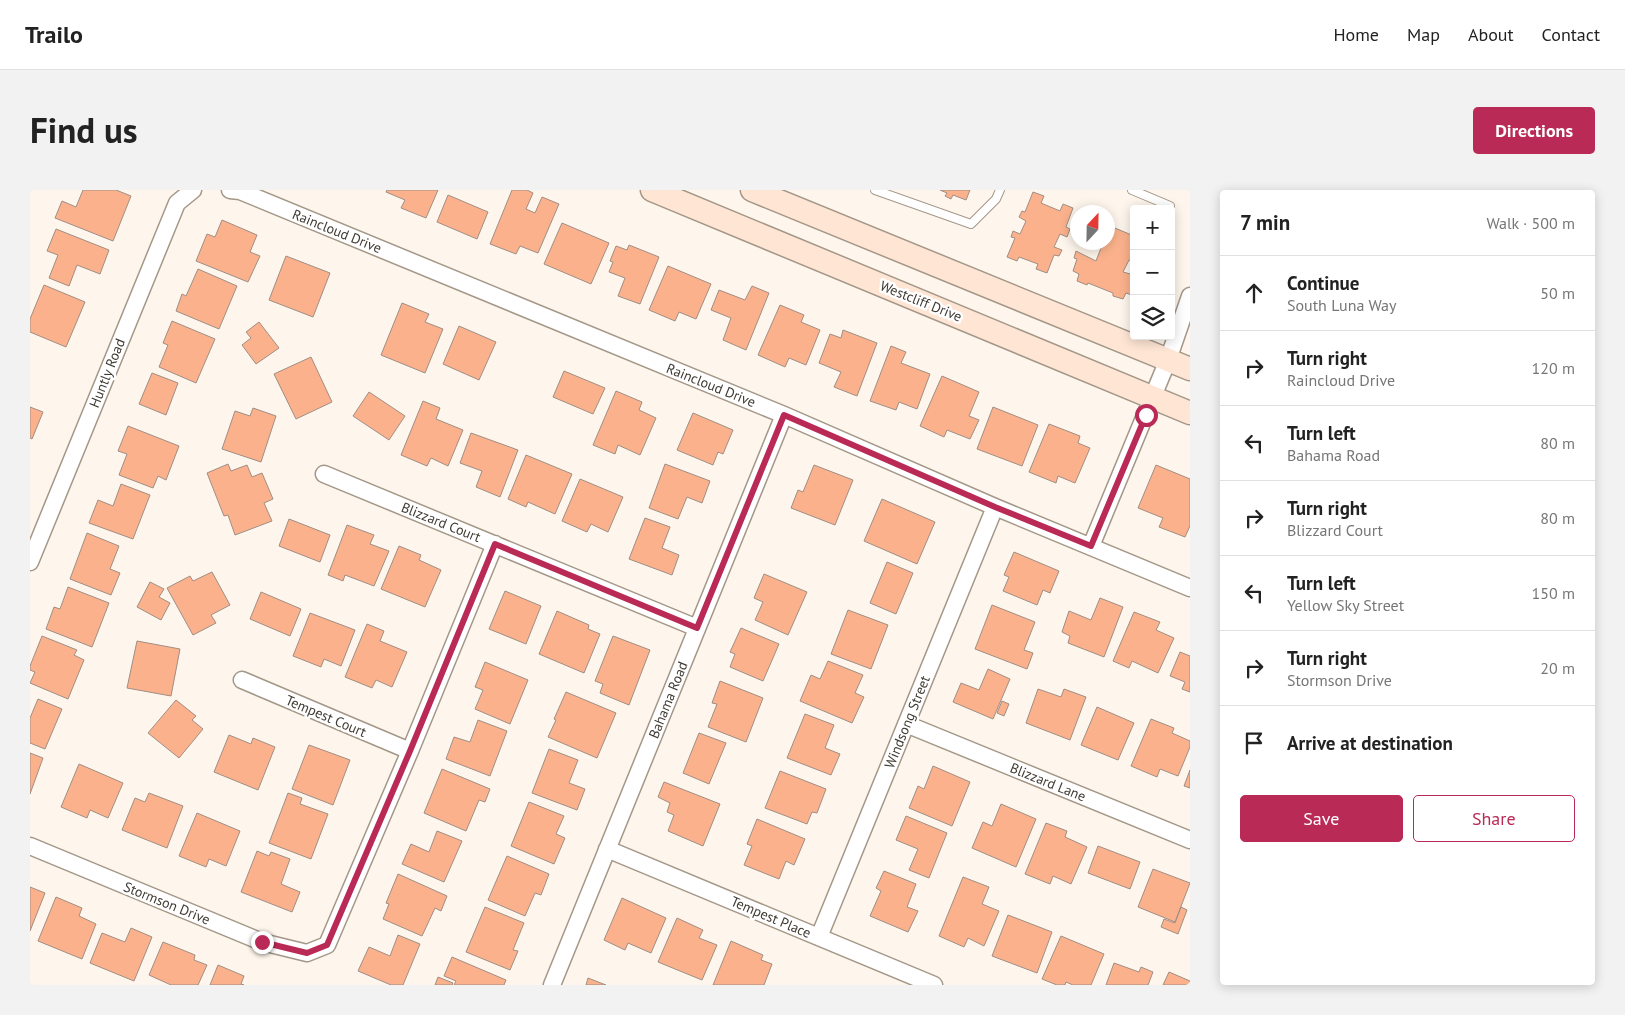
<!DOCTYPE html>
<html lang="en">
<head>
<meta charset="utf-8">
<style>
  body { margin:0; font-family:"PT Sans",sans-serif; background:#f2f2f2; color:#222 }
  .controls { position:absolute; right:15px; top:15px; display:grid; overflow:hidden; border-radius:5px; box-shadow:0 2px 12px #0003 }
  .controls button { width:45px; height:45px; display:grid; place-items:center; padding:0; border:0; border-bottom:1px solid #e0e0e0; background:#fff; color:#222; font:25px sans-serif }
  .compass { position:absolute; left:1040px; top:15px; width:45px; height:45px; border-radius:50%; background:#fff; box-shadow:0 2px 12px #0003; rotate:22deg }
  .stop { position:absolute; width:15px; height:15px; margin:-11px; border:4px solid #ba2a56; border-radius:50%; background:#fff }
  .stop.end { background:#ba2a56; border-color:#fff; box-shadow:0 1px 5px #0008 }
  .list { margin:0; padding:0; list-style:none }
  h2 { display:flex; justify-content:space-between; align-items:center; height:65px; margin:0; padding:0 20px; font-size:21px }
  h2 small { font-size:16px; font-weight:400; color:#767676 }
  .list li { display:grid; grid-template-columns:32px 1fr auto; gap:15px; align-items:center; box-sizing:border-box; height:75px; padding:0 20px; border-top:1px solid #e0e0e0 }
  .list b { display:block; font-size:19px; white-space:nowrap }
  .list p { margin:0; font-size:16px; white-space:nowrap; color:#767676 }
  .list em { font-size:16px; font-style:normal; color:#767676 }
  .actions { display:flex; gap:10px; padding:15px 20px }
  .actions a { flex:1; padding:11px 0; border:1px solid #ba2a56; border-radius:5px; text-align:center; font-size:18px; color:#ba2a56 }
  .actions .main { background:#ba2a56; color:#fff }
  .icon { flex:none; width:28px; height:28px; fill:none; stroke:currentColor; stroke-width:2; stroke-linecap:round; stroke-linejoin:round }
  .map { position:relative; flex:none; width:1160px; height:795px; overflow:hidden; border-radius:5px }
  header { display:flex; align-items:center; gap:30px; box-sizing:border-box; height:70px; padding:0 25px; background:#fff; border-bottom:1px solid #e0e0e0 }
  header strong { font-size:24px }
  nav { display:flex; gap:28px; margin-inline-start:auto; font-size:18px }
  .intro { display:flex; align-items:center; justify-content:space-between; box-sizing:border-box; height:120px; padding:0 30px }
  h1 { margin:0; font-size:35px }
  .button { padding:12px 22px; border-radius:5px; background:#ba2a56; color:#fff; font-size:18px; font-weight:700 }
  main { display:flex; gap:30px; padding:0 30px }
  aside { flex:1; background:#fff; border-radius:5px; box-shadow:0 2px 12px #0003 }
  .map>svg:first-child { display:block }
</style>
</head>
<body>
<header>
<strong>Trailo</strong>
<nav><a>Home</a><a>Map</a><a>About</a><a>Contact</a></nav>
</header>
<div class="intro"><h1>Find us</h1><a class="button">Directions</a></div>
<main>
<div class="map">
<svg width="1160" height="795" viewBox="0 0 1160 795">
  <rect width="100%" height="100%" fill="#fef6ec"/>
  <path fill="#fbb28c" stroke="#a08d84" d="M53 0H86L101 6 83 51 25 28 32 11 46 17Z
    M357 0H408L396 28 371 18 375 10 356 2Z
    M482 0H497L503 3 496 19 505 23 512 7 529 14 508 63 490 56 486 64 460 54Z
    M910 0H940L936 10 923 5 921 9 915 6 917 3Z
    M1003 2 1014 6 1011 13 1030 21 1033 14 1043 18 1036 37 1040 39 1037 47 1030 44 1024 57 1032 60 1029 66 1024 65 1017 83 1006 79 1008 74 989 67 987 71 977 67 985 48 981 47 983 41 990 44 996 31 989 27 992 21 995 22Z
    M418 5 458 22 447 49 407 32Z
    M192 30 227 45 220 62 230 66 218 92 166 71 177 44 185 47Z
    M1078 31 1082 33 1080 36 1104 46V72L1099 70 1093 82 1104 85V103L1102 105 1096 103 1093 109 1083 106V103L1058 93 1057 95 1047 91 1049 84 1043 81 1047 69 1044 68 1046 61 1066 71 1071 58 1054 52H1078Z
    M532 33 579 53 561 94 514 74Z
    M26 39 79 60 70 84 47 75 39 96 19 88 28 65 17 61Z
    M599 55 629 67 610 114 588 106 595 88 579 82 583 72 580 71 586 56 597 60Z
    M256 66 300 83 283 127 239 110Z
    M638 76 681 94 666 129 649 122 645 131 619 120Z
    M168 79 207 96 189 139 146 121 152 104 156 106Z
    M14 95 55 112 36 157 0 142V129Z
    M722 96 739 103 716 160 693 150 701 128 681 120 689 100 715 110Z
    M372 113 399 124 395 132 413 139 395 183 351 165Z
    M750 115 774 125 771 132 790 140 776 175 759 168 755 177 728 165Z
    M142 131 185 149 166 193 129 177 138 155 133 153Z
    M229 132 249 158 226 174 212 155 221 148 216 142Z
    M429 136 466 152 449 190 413 174Z
    M813 140 847 153 827 206 804 197 811 182 789 173 800 144 811 148Z
    M861 156 876 162 871 173 900 184 887 219 869 212 866 220 840 211Z
    M281 167 302 212 266 229 244 184Z
    M534 181 575 198 563 224 523 207Z
    M122 183 148 193 136 225 109 214Z
    M912 186 949 202 939 226 949 230 940 249 917 240 914 247 890 236Z
    M586 201 612 212 609 220 626 228 610 265 588 255 585 264 563 255Z
    M339 202 375 226 359 250 323 226Z
    M393 211 410 218 406 229 433 240 418 276 401 268 397 276 371 265Z
    M0 217 13 222 2 249 0 248Z
    M963 217 1008 235 992 276 947 259Z
    M223 218 246 226 231 272 192 259 205 221 220 226Z
    M663 223 703 240 693 264 688 262 683 275 647 260Z
    M1019 234 1050 246 1048 253 1060 258 1045 293 1028 286 1026 293 999 282Z
    M98 236 149 256 136 290 128 286 123 298 89 285 97 264 88 261Z
    M441 243 488 260 470 307 446 297 452 281 430 273Z
    M496 265 542 284 525 324 498 312 496 317 478 309Z
    M198 274 201 281 217 275 222 287 232 283 243 309 234 313 242 331 205 345 198 325 194 326 177 283Z
    M635 274 680 291 672 313 657 307 648 329 619 318Z
    M784 275 823 290 805 335 761 318 768 300 773 302Z
    M1126 275 1160 289V336L1155 347 1129 337 1133 328 1108 318Z
    M550 289 593 307 578 342 561 334 557 342 532 331Z
    M91 294 120 305 103 349 59 333 68 310 83 316Z
    M852 309 905 332 887 374 834 351Z
    M615 328 640 337 632 358 649 365 642 385 599 369Z
    M259 329 300 345 290 372 249 356Z
    M317 335 344 345 340 354 359 361 344 396 315 385 313 391 298 385Z
    M57 343 89 356 80 379 90 383 81 405 40 389Z
    M369 356 391 365 389 370 411 380 395 417 351 399Z
    M984 362 1029 381 1020 403 1013 400 1007 415 973 401 979 387 974 385Z
    M857 372 883 383 866 424 840 413Z
    M182 382 200 415 181 425 186 433 163 445 137 398 160 386 163 391Z
    M734 384 777 402 758 445 725 430 733 412 724 408Z
    M120 392 134 399 129 407 140 413 131 430 107 417Z
    M38 397 79 413 62 457 16 439 24 417 30 419Z
    M475 401 511 416 496 454 459 439Z
    M231 402 271 419 260 446 220 429Z
    M1070 408 1093 417 1074 467 1038 453 1040 446 1032 442 1039 421 1061 430Z
    M962 415 1005 432 994 460 1003 463 997 479 945 459Z
    M818 420 858 435 841 479 801 464Z
    M527 421 559 435 558 439 570 444 554 483 509 464Z
    M1104 422 1130 432 1126 440 1144 448 1128 483 1102 471 1099 478 1083 471Z
    M280 423 325 440 311 476 294 469 291 477 263 466Z
    M337 434 354 441 350 451 377 462 362 497 346 490 342 498 315 487Z
    M711 438 749 454 733 491 700 477 705 464 700 462Z
    M12 446 47 460 44 465 54 470 38 509 0 493 5 482 0 480V476Z
    M583 446 620 460 599 515 570 503 573 494 565 491Z
    M107 451 150 459 141 506 97 498Z
    M1150 462 1160 466V502L1152 499 1155 492 1140 486Z
    M798 471 833 485 825 503 834 507 822 533 770 511 781 485 790 489Z
    M455 472 498 490 480 534 445 519 453 500 445 497Z
    M958 479 980 489 963 529 923 512 931 493 949 500Z
    M690 491 733 508 716 552 678 537 687 514 682 513Z
    M1008 499 1031 507 1034 499 1056 507 1040 550 996 533Z
    M536 502 586 523 567 568 518 547 526 530 524 529Z
    M8 509 32 519 15 559 0 553V528Z
    M146 510 166 526 162 530 173 539 149 568 118 543Z
    M972 511 979 514 974 526 967 523Z
    M1067 517 1104 533 1088 570 1051 555Z
    M775 524 804 535 795 558 810 564 801 585 757 568Z
    M1121 529 1144 538 1142 543 1160 551V557L1148 586 1130 579 1127 587 1101 576Z
    M448 530 477 541 460 586 416 569 424 547 440 552Z
    M669 543 696 553 679 594 653 583Z
    M199 545 221 554 223 548 245 557 228 600 184 582Z
    M279 555 320 570 303 615 262 599Z
    M519 559 548 570 539 593 555 599 547 620 502 603Z
    M0 563 13 568 0 604Z
    M49 574 93 593 78 628 60 620 57 628 31 617Z
    M903 576 940 592 922 636 879 618 888 596 894 599Z
    M412 579 460 599 455 612 449 610 436 641 394 623Z
    M1160 580V598L1154 596Z
    M750 581 796 599 787 623 782 622 777 634 735 618Z
    M634 592 690 614 673 656 638 641 644 625 637 622 640 613 628 607Z
    M119 603 153 616 137 658 92 640 105 608 115 612Z
    M258 603 272 608 270 614 298 624 281 669 239 653Z
    M499 612 534 626 526 644 535 648 524 674 481 656Z
    M971 614 1006 629 986 677 942 658 953 632 962 636Z
    M167 623 210 641 196 676 179 669 176 677 149 666Z
    M876 626 917 643 899 688 879 680 888 659 866 650Z
    M727 629 775 649 764 675 756 671 749 689 714 675 722 656 717 654Z
    M1016 633 1037 641 1035 647 1057 657 1041 694 1023 686 1020 694 995 684Z
    M407 641 432 651 414 692 372 674 381 654 399 662Z
    M1068 656 1110 672 1100 699 1058 683Z
    M227 661 239 666 241 662 260 669 251 694 270 702 262 722 211 702Z
    M477 666 519 684 511 705 505 703 495 726 458 710Z
    M1123 679 1160 693 1145 732 1108 717Z
    M854 681 886 694 877 717 888 721 878 742 840 726 851 701 846 698Z
    M368 684 417 706 411 721 405 718 392 746 353 729 359 714 356 713Z
    M933 687 959 697 952 714 969 721 954 756 938 748 934 757 909 746Z
    M0 697 15 703 0 741Z
    M26 707 52 718 49 726 66 734 52 769 8 751Z
    M592 708 636 728 621 763 598 753 595 760 574 750Z
    M455 717 494 733 483 760 488 761 480 780 436 762Z
    M1151 717 1157 720 1148 744 1131 737 1134 729 1145 733Z
    M978 725 1022 742 1007 783 962 766Z
    M647 728 673 740 669 748 687 755 672 790 628 772Z
    M101 738 122 747 104 791 60 773 72 743 95 752Z
    M368 745 390 754 373 795H361L328 781 339 757 360 766Z
    M1031 746 1074 764 1061 795H1043L1036 792 1035 795H1027L1012 789Z
    M701 751 733 765 731 770 742 774 734 795H683Z
    M133 752 165 765 164 770 177 775 168 795H141L119 785Z
    M422 767 476 790 474 795H424L426 791 414 786Z
    M1084 773 1109 782 1111 777 1123 782 1118 795H1076Z
    M188 775 214 786 211 794 214 795H180Z
    M1139 782 1160 791V795H1133Z
    M408 787 423 793 422 795H405Z
    M558 788 576 795H556Z"/>
  <g fill="none" stroke-linecap="round" stroke-linejoin="round">
    <defs>
      <path id="service" d="M845 0 941 34 966 9 970 0
        M1102 0 1140 16"/>
      <path id="minor" d="M200 0 210 1 754 225 965 317 1160 398
        M294 284 667 438
        M1061 356 1138 170 1160 106
        M0 372 147 13 163 0
        M212 490 380 561
        M876 534 1160 650
        M0 656 232 752 277 763 297 755 380 561 465 354
        M577 659 904 795
        M789 747 965 317
        M522 795 754 225"/>
      <path id="secondary" d="M622 0 1160 223
        M722 0 1160 179"/>
    </defs>
    <use href="#service" stroke="#a49788" stroke-width="10"/>
    <use href="#minor" stroke="#a49788" stroke-width="19"/>
    <use href="#secondary" stroke="#a49788" stroke-width="25"/>
    <use href="#service" stroke="#fff" stroke-width="8"/>
    <use href="#minor" stroke="#fff" stroke-width="16"/>
    <use href="#secondary" stroke="#fee5d4" stroke-width="22"/>
  </g>
  <g fill="none" stroke-linecap="round" stroke-linejoin="round">
    <path stroke="#ba2a56" stroke-width="6" d="M232 752 277 763 297 755 380 561 465 354 667 438 754 225 965 317 1061 356 1116 225"/>
  </g>
  <g text-anchor="middle" stroke-width="5" stroke-linejoin="round" paint-order="stroke">
    <g font-size="14" fill="#3f3a33" stroke="#fff">
      <text transform="translate(307 41) rotate(22)" y="5">Raincloud Drive</text>
      <text transform="translate(891 111) rotate(22)" y="5">Westcliff Drive</text>
      <text transform="translate(77 183) rotate(-68)" y="5">Huntly Road</text>
      <text transform="translate(681 195) rotate(22)" y="5">Raincloud Drive</text>
      <text transform="translate(411 332) rotate(22)" y="5">Blizzard Court</text>
      <text transform="translate(638 510) rotate(-68)" y="5">Bahama Road</text>
      <text transform="translate(296 526) rotate(23)" y="5">Tempest Court</text>
      <text transform="translate(877 532) rotate(-68)" y="5">Windsong Street</text>
      <text transform="translate(1018 592) rotate(22)" y="5">Blizzard Lane</text>
      <text transform="translate(137 713) rotate(22)" y="5">Stormson Drive</text>
      <text transform="translate(741 727) rotate(23)" y="5">Tempest Place</text>
    </g>
  </g>
</svg>
<div class="controls">
<button>+</button>
<button>−</button>
<button><svg class="icon" aria-label="layers" viewBox="0 0 24 24"><path d="M12 4l9 5-9 5-9-5zM3 14l9 5 9-5"/></svg></button>
</div>
<svg class="compass" viewBox="-18 -18 36 36"><path d="M0-13l5 13h-10z" fill="#e53935"/><path d="M0 13l5-13h-10z" fill="#767676"/></svg>
<div class="stop" style="left:1116px;top:225px"></div>
<div class="stop end" style="left:232px;top:752px"></div>
</div>
<aside>
<h2>7 min<small>Walk · 500 m</small></h2>
<ul class="list">
<li><svg class="icon" aria-label="ahead" viewBox="0 0 24 24"><path d="M12 20V5M6 11l6-6 6 6"/></svg><div><b>Continue</b><p>South Luna Way</p></div><em>50 m</em></li>
<li><svg class="icon" aria-label="right" viewBox="0 0 24 24"><path d="M7 20v-9h11M14 6l5 5-5 5"/></svg><div><b>Turn right</b><p>Raincloud Drive</p></div><em>120 m</em></li>
<li><svg class="icon" aria-label="left" viewBox="0 0 24 24"><path d="M17 20v-9H6M10 6l-5 5 5 5"/></svg><div><b>Turn left</b><p>Bahama Road</p></div><em>80 m</em></li>
<li><svg class="icon" aria-label="right" viewBox="0 0 24 24"><path d="M7 20v-9h11M14 6l5 5-5 5"/></svg><div><b>Turn right</b><p>Blizzard Court</p></div><em>80 m</em></li>
<li><svg class="icon" aria-label="left" viewBox="0 0 24 24"><path d="M17 20v-9H6M10 6l-5 5 5 5"/></svg><div><b>Turn left</b><p>Yellow Sky Street</p></div><em>150 m</em></li>
<li><svg class="icon" aria-label="right" viewBox="0 0 24 24"><path d="M7 20v-9h11M14 6l5 5-5 5"/></svg><div><b>Turn right</b><p>Stormson Drive</p></div><em>20 m</em></li>
<li><svg class="icon" aria-label="arrive" viewBox="0 0 24 24"><path d="M6 21V4h12l-3 4 3 4H6"/></svg><div><b>Arrive at destination</b></div></li>
</ul>
<div class="actions"><a class="main">Save</a><a>Share</a></div>
</aside>
</main>
</body>
</html>
